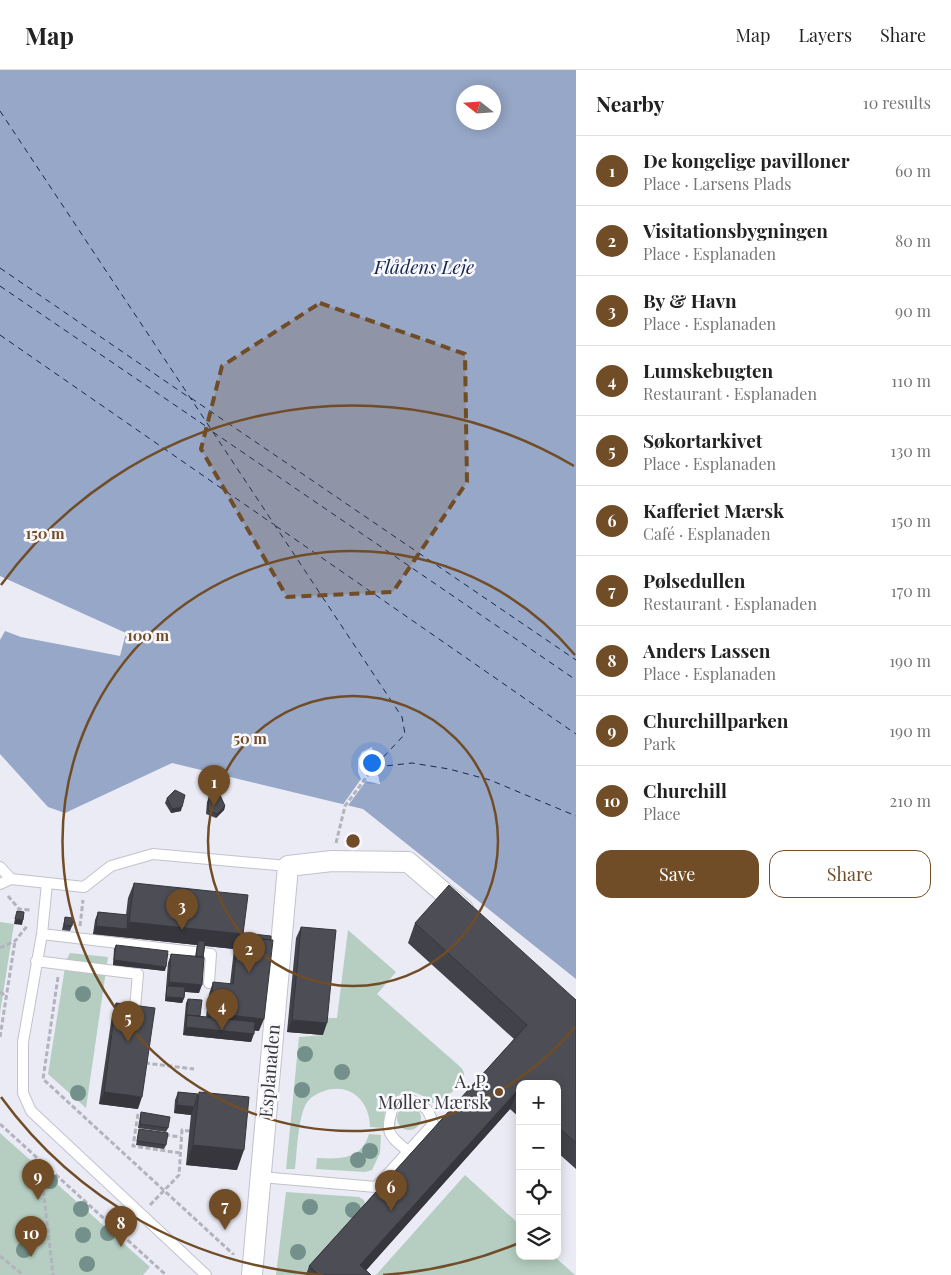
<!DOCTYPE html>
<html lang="en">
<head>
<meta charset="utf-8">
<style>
  body { margin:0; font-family:"Playfair Display",serif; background:#f2f2f2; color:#222 }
  .controls { position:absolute; right:15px; bottom:15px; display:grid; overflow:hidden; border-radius:10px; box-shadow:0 2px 12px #0003 }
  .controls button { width:45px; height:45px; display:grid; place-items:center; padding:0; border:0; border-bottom:1px solid #e0e0e0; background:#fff; color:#222; font:25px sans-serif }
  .compass { position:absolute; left:456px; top:15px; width:45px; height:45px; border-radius:50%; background:#fff; box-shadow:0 2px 12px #0003; rotate:287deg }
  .you { position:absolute; left:371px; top:692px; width:18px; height:18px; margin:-12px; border:4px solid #fff; border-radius:50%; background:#1a73e8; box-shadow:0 0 0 8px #1a73e833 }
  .badge { display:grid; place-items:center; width:32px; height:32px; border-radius:50%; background:#714d27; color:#fff; font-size:16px; font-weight:700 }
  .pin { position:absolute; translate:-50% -41px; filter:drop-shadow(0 1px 2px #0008) }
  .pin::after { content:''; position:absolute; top:26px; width:18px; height:15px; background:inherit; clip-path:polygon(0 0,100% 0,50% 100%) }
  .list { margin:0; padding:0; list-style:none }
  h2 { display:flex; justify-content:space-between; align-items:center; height:65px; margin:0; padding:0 20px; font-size:21px }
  h2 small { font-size:16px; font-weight:400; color:#767676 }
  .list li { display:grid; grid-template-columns:32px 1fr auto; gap:15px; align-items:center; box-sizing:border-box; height:70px; padding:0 20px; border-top:1px solid #e0e0e0 }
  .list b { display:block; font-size:19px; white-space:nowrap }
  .list p { margin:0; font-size:16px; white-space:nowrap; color:#767676 }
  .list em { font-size:16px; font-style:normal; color:#767676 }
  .actions { display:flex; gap:10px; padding:15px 20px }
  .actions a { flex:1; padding:11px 0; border:1px solid #714d27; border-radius:15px; text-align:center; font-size:18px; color:#714d27 }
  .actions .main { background:#714d27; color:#fff }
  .icon { flex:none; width:28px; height:28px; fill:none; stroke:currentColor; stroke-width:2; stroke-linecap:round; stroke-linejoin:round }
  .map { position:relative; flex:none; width:576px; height:1205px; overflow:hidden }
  header { display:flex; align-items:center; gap:30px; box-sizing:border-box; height:70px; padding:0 25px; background:#fff; border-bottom:1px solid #e0e0e0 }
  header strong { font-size:24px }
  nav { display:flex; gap:28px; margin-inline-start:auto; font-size:18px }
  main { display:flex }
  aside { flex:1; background:#fff }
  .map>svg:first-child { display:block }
</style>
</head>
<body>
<header>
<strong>Map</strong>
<nav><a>Map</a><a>Layers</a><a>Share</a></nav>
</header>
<main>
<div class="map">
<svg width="576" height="1205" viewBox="0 0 576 1205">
  <rect width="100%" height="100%" fill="#ebebf6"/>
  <path fill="#b5cec1" d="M0 852 14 854 0 943Z
    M348 860 396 902 377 924 456 993C459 996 465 1000 464 1005 463 1011 444 1032 438 1033 431 1035 427 1028 421 1025 408 1018 391 1024 386 1038 384 1044 384 1052 383 1058L370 1057C370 1031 350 1012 324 1021 318 1023 312 1026 308 1031 298 1043 297 1083 295 1099H286L299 967 323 965 325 948H337Z
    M70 883 108 887 86 1038 48 1004 66 891Z
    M397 1048a12 12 0 1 1 24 0a12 12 0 1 1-24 0Z
    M0 1063 150 1197 143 1205H0Z
    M369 1064 381 1065 380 1083 372 1100 365 1102 316 1099 317 1088C340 1089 361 1090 369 1064Z
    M465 1105 520 1155V1186H554L575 1205H376Z
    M286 1122 359 1127 364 1130 366 1136 361 1144 306 1205H276Z"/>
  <path fill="#96a7c7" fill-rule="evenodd" d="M0 0H576V909L363 739 172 693 65 743 48 737 0 684V570L5 561 21 567 120 586 126 563 0 506ZM463 22H493V52H463Z"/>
  <path fill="#ebebf6" d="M372 677 380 714 366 711 347 737 342 736 361 709 358 702V689L362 682Z"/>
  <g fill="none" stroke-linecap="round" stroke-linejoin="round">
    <path stroke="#142751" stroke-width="1" stroke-dasharray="6 5" stroke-linecap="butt" d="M0 41 402 647 405 664 374 697
      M0 198 187 326
      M0 216 210 359
      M0 265 273 454
      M191 328 576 590
      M213 362 576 610
      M276 456 576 664
      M376 697 412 693 449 699 490 710 576 746"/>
    <defs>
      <path id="lane" d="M0 797 11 809
        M47 813 42 864 23 972V1023L31 1041 206 1205
        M0 814 11 809 84 817 111 796 153 784 288 796
        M42 864 211 884 209 913
        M36 891 138 904 135 938
        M261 1107 376 1117 433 1054C429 1037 422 1034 406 1028L394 1033C386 1061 385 1063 408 1081"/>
      <path id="street" d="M252 1205 288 796 332 791 408 792 463 839"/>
    </defs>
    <use href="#lane" stroke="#c2c2cd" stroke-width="12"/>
    <use href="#street" stroke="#c2c2cd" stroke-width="22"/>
    <path stroke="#b3b3bd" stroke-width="3" stroke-dasharray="5 2.5" stroke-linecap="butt" d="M336 773 345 736 374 697
      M8 826 19 839 30 840V842
      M80 856 83 830
      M0 878 15 871 28 855
      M58 907 43 1009 233 1184V1185
      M0 922 6 926
      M0 967 15 871
      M145 993 194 999
      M138 1044 133 1076 180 1083
      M0 1054 166 1205
      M165 1065 181 1067
      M40 1091 53 1205
      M150 1135 179 1105 182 1060 190 1061
      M0 1186 23 1205"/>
    <use href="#lane" stroke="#fff" stroke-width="10"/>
    <use href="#street" stroke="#fff" stroke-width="20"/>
  </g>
  <g fill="#73908a">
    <circle cx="83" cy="924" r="8"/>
    <circle cx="305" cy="984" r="8"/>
    <circle cx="342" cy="1002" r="8"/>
    <circle cx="302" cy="1020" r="8"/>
    <circle cx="78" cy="1023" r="8"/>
    <circle cx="370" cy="1081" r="8"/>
    <circle cx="358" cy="1090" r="8"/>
    <circle cx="50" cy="1111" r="8"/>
    <circle cx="310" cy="1137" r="8"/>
    <circle cx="81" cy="1139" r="8"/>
    <circle cx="353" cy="1140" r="8"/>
    <circle cx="108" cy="1163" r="8"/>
    <circle cx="83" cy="1165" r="8"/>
    <circle cx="24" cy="1180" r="8"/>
    <circle cx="298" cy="1182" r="8"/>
    <circle cx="87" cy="1194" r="8"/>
  </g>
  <path fill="#42424a" d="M209 727 225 736 224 740 216 748 206 744 207 732Z
    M167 728 181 741 171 743 165 733Z
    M134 813 243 863 259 961 254 960 251 972 183 965 186 933 188 929 200 946 206 947 209 924 213 912 230 914 234 879 205 876 199 923 185 922 184 928 182 933 165 931 168 893 171 884 195 887 197 875 93 864 95 850 98 842 126 845 128 828Z
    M65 847 72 856 70 861 62 860Z
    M415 853 576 930V1099L557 1082V1014H520V1048L510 1039 366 1200 371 1205H306L309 1196 514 969 408 873Z
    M301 857 323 965 287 962 296 868Z
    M116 875 165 901 113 895 114 879Z
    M116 933 138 1039 99 1034 112 945Z
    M178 1022 198 1024 237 1100 186 1095 191 1044V1045L174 1043 175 1030Z
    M141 1042 168 1058 166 1062 138 1058 140 1046Z
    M139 1059 166 1075 164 1079 136 1075Z"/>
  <path fill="#36363c" d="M225 736 224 740 216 748 217 744Z
    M182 737 181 741 171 743 172 739Z
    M15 849 23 850 22 855 14 854Z
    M129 852 243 864 240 874 238 867 234 879 198 875V871L197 875 93 864 96 856 127 859Z
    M114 890 166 897 165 901 113 895Z
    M169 912 202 915 199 923 167 920Z
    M166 927 184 928 182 933 165 931Z
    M210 943 264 949 259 961 205 955Z
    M292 950 327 953 323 965 287 962Z
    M186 957 254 964 251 972 183 965Z
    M518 1020 510 1039 362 1205 360 1195Z
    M104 1022 142 1027 138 1039 99 1034Z
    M177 1035 194 1037 191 1045 174 1043Z
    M193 1075 244 1080 237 1100 186 1095Z"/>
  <path fill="#4d4d56" stroke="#36363c" d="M175 720 185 725 182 737 172 739 167 728Z
    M220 725 225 736 217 744 208 740 209 727Z
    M134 813 248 825 243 864 129 852Z
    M449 815 576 930V1073L557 1056V1014H520V1021L518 1020 360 1195 371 1205H319L309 1196 527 955 415 853Z
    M17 841 24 842 23 850 15 849Z
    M98 842 128 845 127 859 96 856Z
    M65 847 73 848 72 856 64 855Z
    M301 857 336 860 327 953 292 950Z
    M243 863 271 866V870L242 867Z
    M238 867 273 870 264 949 210 943 213 912 233 914Z
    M198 871H205L203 887H196Z
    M116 875 168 881 166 897 114 890Z
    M171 884 204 887 202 915 169 912Z
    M167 916 185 917 184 928 166 927Z
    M188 929 202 930 200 946 187 945 186 949Z
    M116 933 155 938 142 1027 104 1022Z
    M187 945 255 952 254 964 186 957Z
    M178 1022 198 1024 194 1037 177 1035Z
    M199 1022 249 1027 244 1080 193 1075Z
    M141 1042 170 1047 168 1058 140 1054Z
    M139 1059 168 1063 166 1075 137 1071Z"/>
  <path fill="#714d27" fill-opacity="0.2" stroke="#714d27" stroke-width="4" stroke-dasharray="10 6" stroke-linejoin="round" d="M320 233 465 284 467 412 393 522 287 527 201 379 222 296Z"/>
  <g fill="none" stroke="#714d27" stroke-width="2.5">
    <circle cx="353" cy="771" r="145"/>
    <path d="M575 957A290 290 0 1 1 575 585"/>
    <path d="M519 1173A435 435 0 0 1 383 1205M323 1205A435 435 0 0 1 1 1027M1 515A435 435 0 0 1 574 396"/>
  </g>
  <circle fill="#714d27" stroke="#f9f9fd" stroke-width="2" cx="499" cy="1022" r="5"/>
  <g text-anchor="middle" stroke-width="5" stroke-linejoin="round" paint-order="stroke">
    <g font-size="18" fill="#38383d" stroke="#f9f9fd">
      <text transform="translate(270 1001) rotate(-85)" y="6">Esplanaden</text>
    </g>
    <g font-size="18" fill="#38383d" stroke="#f9f9fd" text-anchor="end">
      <text x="489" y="1018">A. P.<tspan x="489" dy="21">Møller Mærsk</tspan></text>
    </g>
    <g font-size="19" font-style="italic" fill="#142751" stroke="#f9f9fd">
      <text x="424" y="204">Flådens Leje</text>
    </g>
  </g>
  <circle cx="353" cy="771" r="8" fill="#714d27" stroke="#f9f9fd" stroke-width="2.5"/>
  <g font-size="15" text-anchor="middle" font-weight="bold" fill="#714d27" stroke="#f9f9fd" stroke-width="5" stroke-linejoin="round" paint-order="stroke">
    <text x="45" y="469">150 m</text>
    <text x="148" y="571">100 m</text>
    <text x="250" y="674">50 m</text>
  </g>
</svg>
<div class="controls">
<button>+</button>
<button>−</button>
<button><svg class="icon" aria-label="locate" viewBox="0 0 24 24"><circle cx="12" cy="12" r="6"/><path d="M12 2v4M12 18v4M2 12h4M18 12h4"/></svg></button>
<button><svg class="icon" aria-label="layers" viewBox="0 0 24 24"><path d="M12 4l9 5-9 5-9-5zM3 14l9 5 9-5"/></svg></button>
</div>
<svg class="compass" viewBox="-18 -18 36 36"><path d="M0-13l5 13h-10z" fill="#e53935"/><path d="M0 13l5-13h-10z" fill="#767676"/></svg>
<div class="you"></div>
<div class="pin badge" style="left:214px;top:736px">1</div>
<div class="pin badge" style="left:249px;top:903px">2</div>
<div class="pin badge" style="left:182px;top:860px">3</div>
<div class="pin badge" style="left:222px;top:960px">4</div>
<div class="pin badge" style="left:128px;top:972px">5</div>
<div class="pin badge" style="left:391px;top:1141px">6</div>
<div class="pin badge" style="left:225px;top:1160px">7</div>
<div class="pin badge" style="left:121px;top:1177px">8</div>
<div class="pin badge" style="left:38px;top:1130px">9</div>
<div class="pin badge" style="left:31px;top:1187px">10</div>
</div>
<aside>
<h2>Nearby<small>10 results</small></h2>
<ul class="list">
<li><span class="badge">1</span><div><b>De kongelige pavilloner</b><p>Place · Larsens Plads</p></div><em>60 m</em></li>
<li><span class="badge">2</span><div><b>Visitationsbygningen</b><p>Place · Esplanaden</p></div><em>80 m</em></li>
<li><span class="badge">3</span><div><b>By &amp; Havn</b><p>Place · Esplanaden</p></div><em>90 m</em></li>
<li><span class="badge">4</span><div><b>Lumskebugten</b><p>Restaurant · Esplanaden</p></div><em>110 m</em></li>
<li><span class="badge">5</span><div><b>Søkortarkivet</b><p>Place · Esplanaden</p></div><em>130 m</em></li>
<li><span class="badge">6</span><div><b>Kafferiet Mærsk</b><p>Café · Esplanaden</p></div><em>150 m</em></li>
<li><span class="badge">7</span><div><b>Pølsedullen</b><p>Restaurant · Esplanaden</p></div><em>170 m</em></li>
<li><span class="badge">8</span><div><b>Anders Lassen</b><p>Place · Esplanaden</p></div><em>190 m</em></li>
<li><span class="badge">9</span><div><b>Churchillparken</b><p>Park</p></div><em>190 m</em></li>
<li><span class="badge">10</span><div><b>Churchill</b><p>Place</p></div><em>210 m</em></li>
</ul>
<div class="actions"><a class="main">Save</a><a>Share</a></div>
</aside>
</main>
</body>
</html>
